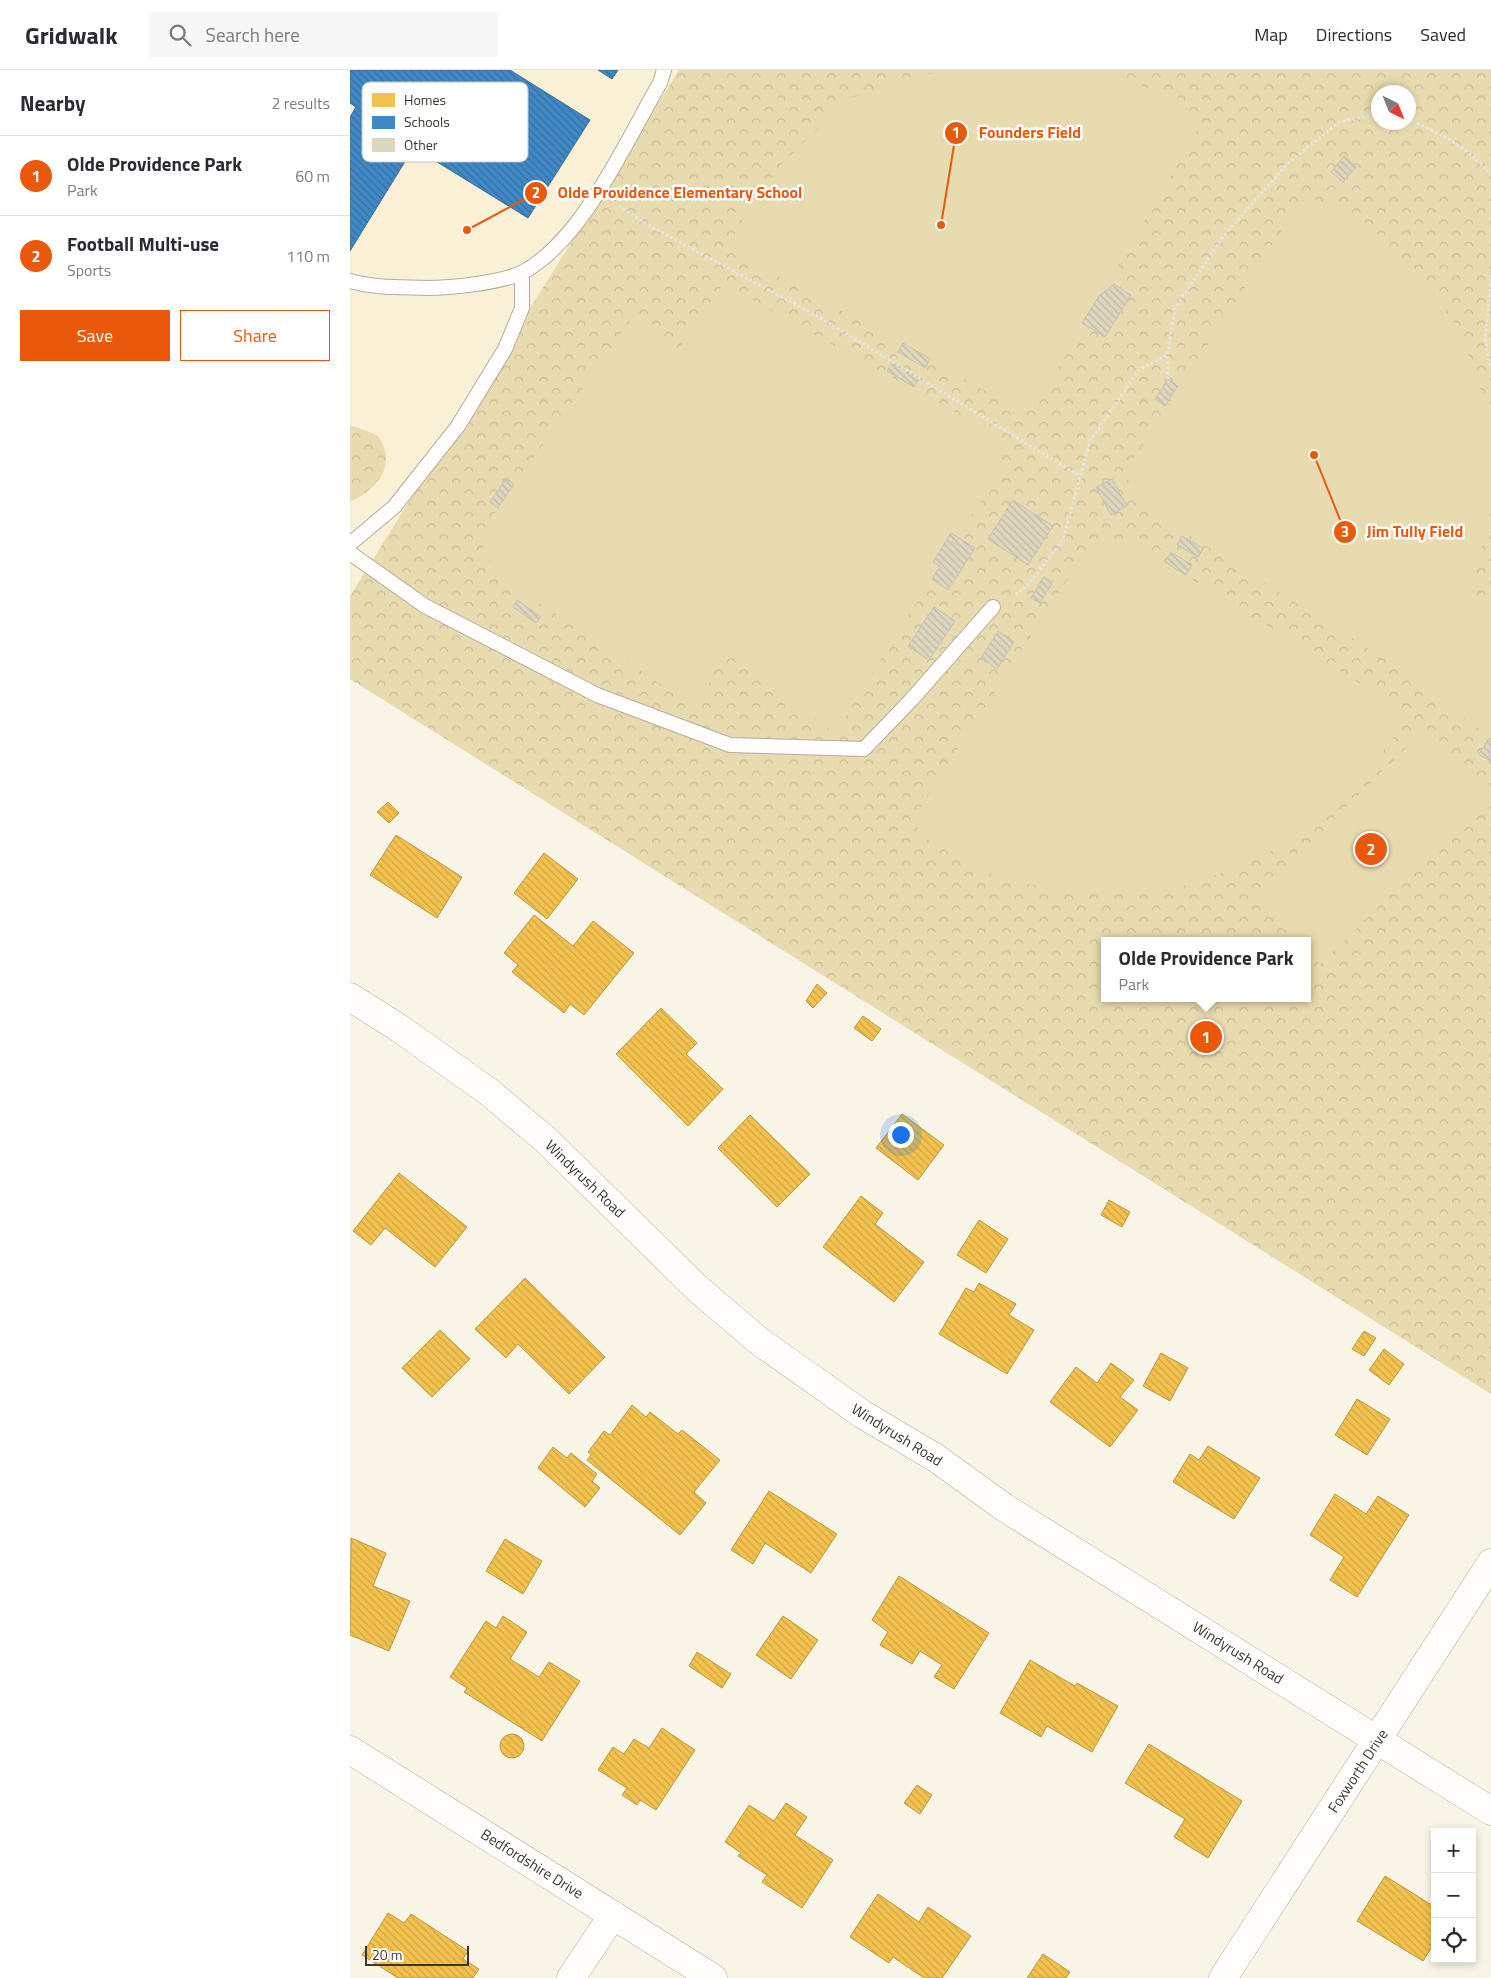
<!DOCTYPE html>
<html lang="en">
<head>
<meta charset="utf-8">
<style>
  body { margin:0; font-family:"Titillium Web",sans-serif; background:#f7f7f7; color:#2b2b33 }
  .controls { position:absolute; right:15px; bottom:15px; display:grid; overflow:hidden; border-radius:0px; box-shadow:0 2px 8px #0003 }
  .controls button { width:45px; height:45px; display:grid; place-items:center; padding:0; border:0; border-bottom:1px solid #e1e1e2; background:#fff; color:#2b2b33; font:25px sans-serif }
  .compass { position:absolute; left:1021px; top:15px; width:45px; height:45px; border-radius:50%; background:#fff; box-shadow:0 2px 8px #0003; rotate:137deg }
  .scale { position:absolute; left:15px; bottom:12px; width:104px; box-sizing:border-box; padding-left:5px; border:2px solid #3b372c; border-top:0; font-size:14px; line-height:18px; white-space:nowrap; color:#3b372c; -webkit-text-stroke:4px #fff; paint-order:stroke }
  .you { position:absolute; left:550px; top:1064px; width:18px; height:18px; margin:-12px; border:4px solid #fff; border-radius:50%; background:#1a73e8; box-shadow:0 0 0 8px #1a73e833 }
  .badge { display:grid; place-items:center; width:32px; height:32px; border-radius:50%; background:#ea580c; color:#fff; font-size:16px; font-weight:700 }
  .pin { position:absolute; translate:-50% -50%; border:2px solid #fff; box-shadow:0 1px 5px #0006 }
  .popup { position:absolute; left:751px; top:867px; width:210px; height:65px; box-sizing:border-box; display:grid; place-content:center; border-radius:0px; background:#fff; filter:drop-shadow(0 1px 4px #0005); font-size:16px; white-space:nowrap; color:#7c7c81 }
  .popup b { font-size:19px; color:#2b2b33 }
  .popup::after { content:''; position:absolute; left:50%; top:100%; margin-left:-10px; border:10px solid transparent; border-top-color:#fff }
  .list { margin:0; padding:0; list-style:none }
  h2 { display:flex; justify-content:space-between; align-items:center; height:65px; margin:0; padding:0 20px; font-size:21px }
  h2 small { font-size:16px; font-weight:400; color:#7c7c81 }
  .list li { display:grid; grid-template-columns:32px 1fr auto; gap:15px; align-items:center; box-sizing:border-box; height:80px; padding:0 20px; border-top:1px solid #e1e1e2 }
  .list b { display:block; font-size:19px; white-space:nowrap }
  .list p { margin:0; font-size:16px; white-space:nowrap; color:#7c7c81 }
  .list em { font-size:16px; font-style:normal; color:#7c7c81 }
  .actions { display:flex; gap:10px; padding:15px 20px }
  .actions a { flex:1; padding:11px 0; border:1px solid #ea580c; border-radius:0px; text-align:center; font-size:18px; color:#ea580c }
  .actions .main { background:#ea580c; color:#fff }
  .icon { flex:none; width:28px; height:28px; fill:none; stroke:currentColor; stroke-width:2; stroke-linecap:round; stroke-linejoin:round }
  .map { position:relative; flex:none; width:1141px; height:1908px; overflow:hidden }
  header { display:flex; align-items:center; gap:30px; box-sizing:border-box; height:70px; padding:0 25px; background:#fff; border-bottom:1px solid #e1e1e2 }
  header strong { font-size:24px }
  nav { display:flex; gap:28px; margin-inline-start:auto; font-size:18px }
  .search { width:350px; height:45px; background:#f7f7f7; display:flex; align-items:center; gap:12px; box-sizing:border-box; padding:0 18px; border-radius:0px; color:#7c7c81; font-size:19px }
  main { display:flex }
  aside { flex:1; background:#fff }
  .map>svg:first-child { display:block }
</style>
</head>
<body>
<header>
<strong>Gridwalk</strong>
<div class="search"><svg class="icon" aria-label="search" viewBox="0 0 24 24"><circle cx="10" cy="10" r="6"/><path d="M15 15l6 6"/></svg>Search here</div>
<nav><a>Map</a><a>Directions</a><a>Saved</a></nav>
</header>
<main>
<aside>
<h2>Nearby<small>2 results</small></h2>
<ul class="list">
<li><span class="badge">1</span><div><b>Olde Providence Park</b><p>Park</p></div><em>60 m</em></li>
<li><span class="badge">2</span><div><b>Football Multi-use</b><p>Sports</p></div><em>110 m</em></li>
</ul>
<div class="actions"><a class="main">Save</a><a>Share</a></div>
</aside>
<div class="map">
<svg width="1141" height="1908" viewBox="0 0 1141 1908">
  <defs>
    <pattern id="park-crowns" width="20" height="18" patternUnits="userSpaceOnUse" patternTransform="scale(1.25)"><rect width="20" height="18" fill="#e8dbaf"/><path d="M2 6a3 3 0 1 1 6 0M12 15a3 3 0 1 1 6 0" fill="none" stroke="#c8bd97"/></pattern>
    <pattern id="homes-back-hatch" width="6" height="6" patternUnits="userSpaceOnUse" patternTransform="scale(1.25)"><rect width="6" height="6" fill="#f2c14e"/><path d="M-1 5l2 2M0 0l6 6M5-1l2 2" fill="none" stroke="#d0a644"/></pattern>
    <pattern id="schools-back-hatch" width="6" height="6" patternUnits="userSpaceOnUse" patternTransform="scale(1.25)"><rect width="6" height="6" fill="#3f88c5"/><path d="M-1 5l2 2M0 0l6 6M5-1l2 2" fill="none" stroke="#3670a0"/></pattern>
    <pattern id="building-back-hatch" width="6" height="6" patternUnits="userSpaceOnUse" patternTransform="scale(1.25)"><rect width="6" height="6" fill="#ded7bf"/><path d="M-1 5l2 2M0 0l6 6M5-1l2 2" fill="none" stroke="#bfb9a4"/></pattern>
  </defs>
  <rect width="100%" height="100%" fill="#f8f4e6"/>
  <path fill="#f9f0d6" d="M0 0H329L0 530Z"/>
  <path fill="url(#park-crowns)" fill-rule="evenodd" d="M329 0H1141V1324L0 609V526ZM1028 22H1058V52H1028ZM755 871H957V928H755Z
    M0 355C8 358 19 361 26 365 30 368 33 374 34 378 43 402 21 423 0 432Z"/>
  <path fill="#e8dbaf" d="M595 0H748L793 16 853 51 689 331 668 339 377 178 403 131 433 92 501 28 545 13Z
    M955 124 1016 153 1073 208 1111 263 1141 350V440L1119 529 1141 523V669L1074 614 789 433 775 403Z
    M373 214 648 366 652 397 485 663 422 616 379 574 346 638 147 505 128 467 282 248 329 279Z
    M775 468 1056 642 1042 670 1005 715 948 767 892 796 814 822 780 824 727 821 670 813 626 799 573 767 563 749 739 476Z
    M1072 662 1140 728 970 894 957 882V871H946L903 830Z"/>
  <path fill="url(#homes-back-hatch)" stroke="#bb9844" d="M38 732 49 743 39 753 27 742Z
    M46 765 112 807 87 848 20 805Z
    M194 783 228 809 197 849 164 823Z
    M184 845 223 876 243 851 284 883 234 945 220 934 214 943 162 902 168 895 154 883Z
    M467 914 477 923 463 938 456 931Z
    M311 938 347 973 336 984 373 1019 338 1056 266 984Z
    M513 946 531 959 522 971 504 958Z
    M552 1044 594 1075 568 1110 526 1078Z
    M400 1045 460 1104 427 1137 368 1078Z
    M49 1103 117 1157 85 1197 35 1158 21 1175 3 1161Z
    M511 1126 533 1143 525 1154 574 1192 544 1232 473 1177Z
    M759 1130 780 1142 772 1157 751 1145Z
    M629 1150 658 1169 636 1203 607 1185Z
    M175 1208 255 1287 219 1324 168 1274 156 1288 125 1259Z
    M629 1213 666 1234 659 1245 684 1260 657 1304 589 1264 616 1218 624 1222Z
    M90 1260 120 1289 82 1327 52 1298Z
    M1014 1261 1026 1268 1014 1286 1002 1279Z
    M1034 1279 1054 1294 1039 1315 1019 1300Z
    M811 1283 838 1298 820 1331 793 1316Z
    M761 1293 784 1310 770 1327 788 1340 760 1377 700 1332 726 1297 747 1313Z
    M1007 1329 1040 1349 1017 1385 985 1365Z
    M282 1335 296 1347 300 1342 328 1364 332 1360 370 1390 344 1422 356 1433 330 1465 237 1390 241 1385 238 1382 254 1361 260 1365Z
    M858 1376 910 1408 884 1449 823 1412 840 1384 849 1390Z
    M203 1377 217 1388 221 1383 247 1404 242 1411 250 1418 235 1437 188 1398Z
    M419 1421 487 1464 461 1503 415 1473 403 1494 381 1480Z
    M985 1424 1016 1444 1028 1426 1059 1445 1007 1527 980 1510 994 1487 960 1465Z
    M1 1468 36 1483 23 1516 60 1531 39 1581 0 1565Z
    M155 1469 192 1491 173 1524 136 1501Z
    M549 1506 639 1563 604 1619 584 1607 592 1595 570 1581 562 1594 530 1575 538 1562 522 1550Z
    M153 1546 177 1562 160 1589 189 1607 199 1592 230 1611 192 1671 114 1622 117 1618 100 1607 136 1551 146 1558Z
    M433 1546 468 1570 441 1609 406 1585Z
    M347 1582 381 1604 372 1618 339 1596Z
    M680 1590 725 1616 727 1613 768 1636 742 1682 697 1656 691 1667 650 1643Z
    M312 1658 345 1680 306 1740 290 1730 287 1735 272 1725 277 1718 248 1700 263 1677 274 1684 284 1669 299 1678Z
    M150 1676a12 12 0 1 1 24 0a12 12 0 1 1-24 0Z
    M799 1674 892 1731 858 1788 824 1767 835 1749 775 1713Z
    M567 1715 582 1725 570 1744 554 1733Z
    M436 1733 457 1747 445 1765 483 1790 452 1838 412 1812 417 1805 388 1786 391 1783 375 1772 399 1735 424 1751Z
    M1035 1806 1085 1837V1872L1073 1891 1007 1851Z
    M528 1824 569 1852 578 1837 621 1866 592 1908H574L543 1887 539 1893 500 1867Z
    M38 1843 54 1853 61 1844 118 1881 113 1889 129 1899 123 1908H48L12 1885Z
    M693 1884 720 1902 716 1908H677Z"/>
  <path fill="url(#schools-back-hatch)" stroke="#3e7097" d="M0 0H160L240 50 178 148 19 50 11 63 56 90 0 181V47L6 37 0 33Z
    M248 0H268L262 9Z"/>
  <path fill="url(#building-back-hatch)" stroke="#c5c1b6" d="M994 86 1006 97 993 112 981 102Z
    M764 214 781 225 755 267 732 253 749 226Z
    M553 273 580 289 575 298 548 282Z
    M542 293 569 308 564 317 537 301Z
    M818 309 828 316 815 336 805 329Z
    M156 409 164 414 148 438 140 432Z
    M762 409 777 436 761 445 746 417Z
    M663 430 703 456 678 495 638 469Z
    M601 463 625 478 598 520 582 509 590 496 583 492Z
    M832 466 853 478 848 487 827 475Z
    M821 482 842 495 836 505 815 492Z
    M694 507 703 512 690 533 681 528Z
    M167 530 191 547 186 553 163 537Z
    M584 537 605 551 579 590 558 576Z
    M648 561 664 572 647 599 631 588Z
    M1139 668 1141 669V692L1129 684Z"/>
  <g fill="none" stroke-linecap="round" stroke-linejoin="round">
    <defs>
      <path id="lane" d="M0 211C24 218 50 217 76 218 99 218 152 213 173 202 233 170 276 71 310 13L314 0
        M0 474 44 437 108 356 155 279 172 238V203
        M0 483 75 536 247 625 380 675 514 679 562 629 643 537"/>
      <path id="street" d="M0 927 49 958 139 1022 196 1070 348 1219 409 1271 512 1344 586 1388 655 1438 1141 1741
        M0 1680 363 1908
        M221 1908 263 1845
        M873 1908 1141 1493"/>
    </defs>
    <use href="#lane" stroke="#b1aea2" stroke-width="16"/>
    <use href="#street" stroke="#b1aea2" stroke-width="29"/>
    <path stroke="#e6e5e0" stroke-width="3" stroke-dasharray="2.5 2.5" stroke-linecap="butt" d="M1058 49C1088 63 1121 78 1141 105
      M269 136 298 155 467 246 730 406
      M1141 209 1135 271 1141 298
      M818 309 817 285 825 238 872 168 938 93 989 52 1018 46 1028 47
      M665 524 675 518 713 470 740 371 788 301 817 285"/>
    <use href="#lane" stroke="#fefdfb" stroke-width="14"/>
    <use href="#street" stroke="#fefdfb" stroke-width="28"/>
  </g>
  <g text-anchor="middle" stroke-width="5" stroke-linejoin="round" paint-order="stroke">
    <g font-size="15" fill="#3b372c" stroke="#fff">
      <text transform="translate(235 1109) rotate(44)" y="5">Windyrush Road</text>
      <text transform="translate(547 1365) rotate(32)" y="5">Windyrush Road</text>
      <text transform="translate(888 1583) rotate(32)" y="5">Windyrush Road</text>
      <text transform="translate(1008 1701) rotate(-57)" y="5">Foxworth Drive</text>
      <text transform="translate(182 1794) rotate(32)" y="5">Bedfordshire Drive</text>
    </g>
  </g>
  <rect x="12" y="12" width="166" height="80" rx="8" fill="#fff" stroke="#c4c3c0" stroke-width="1"/>
  <rect x="22" y="23" width="23" height="14" fill="#f2c14e"/>
  <rect x="22" y="46" width="23" height="13" fill="#3f88c5"/>
  <rect x="22" y="68" width="23" height="14" fill="#ded7bf"/>
  <g font-size="14" fill="#3b372c">
    <text x="54" y="35">Homes</text>
    <text x="54" y="57">Schools</text>
    <text x="54" y="80">Other</text>
  </g>
  <path fill="none" stroke="#e8590c" stroke-width="2" d="M591 155L606 63M117 160L186 123M964 385L995 462"/>
  <g fill="#e8590c" stroke="#fff" stroke-width="2">
    <circle cx="591" cy="155" r="5"/>
    <circle cx="117" cy="160" r="5"/>
    <circle cx="964" cy="385" r="5"/>
    <circle cx="606" cy="63" r="12"/>
    <circle cx="186" cy="123" r="12"/>
    <circle cx="995" cy="462" r="12"/>
  </g>
  <g font-size="15" text-anchor="middle" font-weight="bold" fill="#fff">
    <text x="606" y="68">1</text>
    <text x="186" y="128">2</text>
    <text x="995" y="467">3</text>
  </g>
  <g font-size="16" text-anchor="middle" font-weight="bold" fill="#e8590c" stroke="#fff" stroke-width="5" stroke-linejoin="round" paint-order="stroke">
    <text x="680" y="68">Founders Field</text>
    <text x="330" y="128">Olde Providence Elementary School</text>
    <text x="1065" y="467">Jim Tully Field</text>
  </g>
</svg>
<div class="controls">
<button>+</button>
<button>−</button>
<button><svg class="icon" aria-label="locate" viewBox="0 0 24 24"><circle cx="12" cy="12" r="6"/><path d="M12 2v4M12 18v4M2 12h4M18 12h4"/></svg></button>
</div>
<svg class="compass" viewBox="-18 -18 36 36"><path d="M0-13l5 13h-10z" fill="#e53935"/><path d="M0 13l5-13h-10z" fill="#7c7c81"/></svg>
<div class="scale">20 m</div>
<div class="you"></div>
<div class="pin badge" style="left:856px;top:967px">1</div>
<div class="popup"><b>Olde Providence Park</b>Park</div>
<div class="pin badge" style="left:1021px;top:779px">2</div>
</div>
</main>
</body>
</html>
